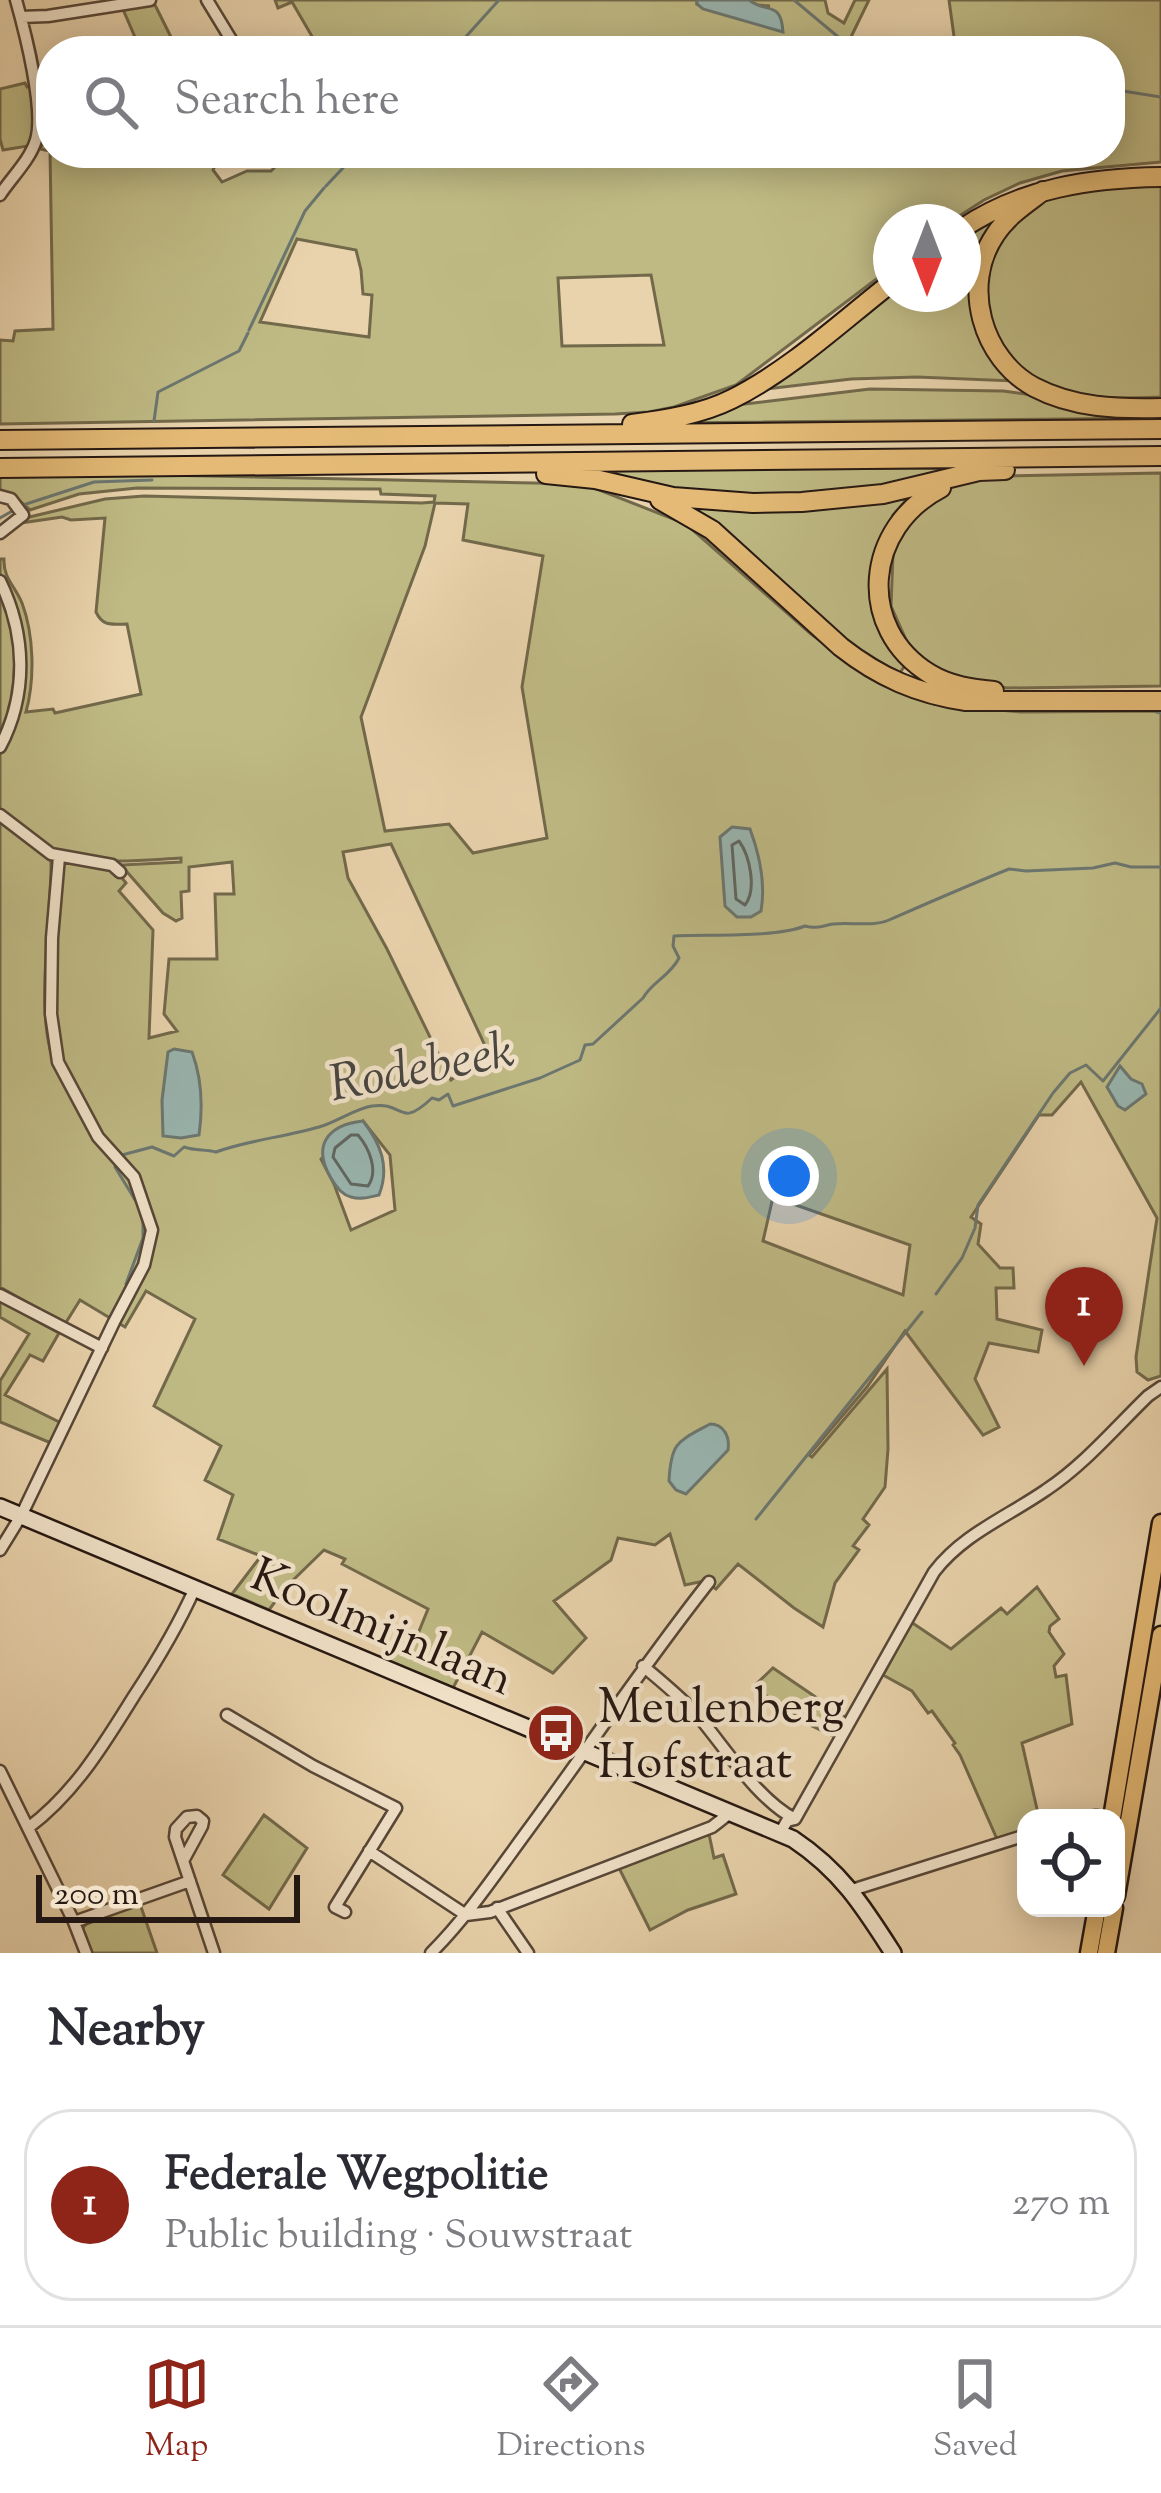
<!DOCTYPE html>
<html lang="en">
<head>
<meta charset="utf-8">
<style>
  body { margin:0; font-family:"Sorts Mill Goudy",serif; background:#f2f2f3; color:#2b2b33 }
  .controls { position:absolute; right:36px; bottom:36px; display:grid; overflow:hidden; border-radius:24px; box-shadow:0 6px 30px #0003 }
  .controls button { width:108px; height:108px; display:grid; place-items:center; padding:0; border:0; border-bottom:3px solid #e1e1e2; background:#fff; color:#2b2b33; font:60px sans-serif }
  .compass { position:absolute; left:873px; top:204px; width:108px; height:108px; border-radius:50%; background:#fff; box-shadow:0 6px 30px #0003; rotate:180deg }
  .scale { position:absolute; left:36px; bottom:30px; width:264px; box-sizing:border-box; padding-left:12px; border:6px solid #261812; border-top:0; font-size:33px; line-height:42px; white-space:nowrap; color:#261812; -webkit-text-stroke:9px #f1e2c9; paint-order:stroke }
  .you { position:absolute; left:789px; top:1176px; width:42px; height:42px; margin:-30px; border:9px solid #fff; border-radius:50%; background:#1a73e8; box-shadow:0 0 0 18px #1a73e833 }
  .badge { display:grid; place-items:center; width:78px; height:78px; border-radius:50%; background:#8f2418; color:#fff; font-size:39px; font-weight:700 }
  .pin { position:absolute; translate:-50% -99px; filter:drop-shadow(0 3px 6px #0008) }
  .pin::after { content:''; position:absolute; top:63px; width:42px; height:36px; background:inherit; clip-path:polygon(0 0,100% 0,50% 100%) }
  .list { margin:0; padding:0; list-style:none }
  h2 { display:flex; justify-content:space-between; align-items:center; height:156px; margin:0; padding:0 48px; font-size:51px }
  h2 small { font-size:39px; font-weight:400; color:#7c7c81 }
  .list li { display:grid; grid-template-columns:78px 1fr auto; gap:36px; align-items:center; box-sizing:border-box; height:192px; margin:0 24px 24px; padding:0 24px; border:3px solid #e1e1e2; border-radius:48px }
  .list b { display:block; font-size:45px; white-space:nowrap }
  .list p { margin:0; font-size:39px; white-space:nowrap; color:#7c7c81 }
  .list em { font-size:39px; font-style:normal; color:#7c7c81 }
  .icon { flex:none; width:66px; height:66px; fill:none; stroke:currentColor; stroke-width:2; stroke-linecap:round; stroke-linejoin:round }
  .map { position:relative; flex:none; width:1161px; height:1953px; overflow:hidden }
  .search { position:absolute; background:#fff; box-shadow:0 6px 30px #0003; left:36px; right:36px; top:36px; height:132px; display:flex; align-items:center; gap:30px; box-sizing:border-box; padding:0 42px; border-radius:48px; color:#7c7c81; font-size:45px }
  .sheet { height:372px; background:#fff }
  nav { display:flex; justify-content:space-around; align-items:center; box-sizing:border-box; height:168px; border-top:3px solid #e1e1e2; background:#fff; font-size:33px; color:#7c7c81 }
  nav a { display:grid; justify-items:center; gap:6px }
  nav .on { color:#8f2418 }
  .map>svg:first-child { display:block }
</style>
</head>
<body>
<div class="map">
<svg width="1161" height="1953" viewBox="0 0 1161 1953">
  <rect width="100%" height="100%" fill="#e9d3ac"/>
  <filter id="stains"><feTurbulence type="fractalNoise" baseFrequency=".00167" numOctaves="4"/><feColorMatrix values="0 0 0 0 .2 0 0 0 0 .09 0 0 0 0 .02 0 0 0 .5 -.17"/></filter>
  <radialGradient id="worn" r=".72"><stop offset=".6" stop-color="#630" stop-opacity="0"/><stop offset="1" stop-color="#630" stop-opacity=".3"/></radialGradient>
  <path fill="#bfba84" stroke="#72694b" stroke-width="3" fill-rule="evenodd" d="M275 0H697V4L770 6 756 5 749 0H825L828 13 844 23 855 0H869L850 39 871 51H836L819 46 805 51H287L313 38 292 2 278 8Z
    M949 0H1161V162L1062 171 1020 183 984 200 950 222H891V268L736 385 674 407 649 412 615 414 0 424V340L13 341 15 331 53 329 50 151 40 149 51 129V153H221L213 170 222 182 247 171H271L289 153H299L302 157 305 153H1110V51H956ZM297 239 356 250 361 270 363 294 372 295 369 337 260 322ZM651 275 664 345 562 346 558 278Z
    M154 3 178 51H141L122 7Z
    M25 83 27 87 30 86C33 107 38 126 28 146L3 150 0 139V89Z
    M1161 185V397C1121 398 1079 402 1043 382 967 342 970 244 1042 202 1076 183 1124 187 1161 185Z
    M1004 207 974 301 1013 381 917 377 851 379 758 390 891 294H963V233Z
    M870 389 1003 391 1161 413V418L674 423 728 406Z
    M968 468 938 477 829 494 699 495 590 470Z
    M1161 473V686L1007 688 966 681 930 666 908 644 891 606 893 555 898 536 940 493 963 482 999 476Z
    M160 475 584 484 686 524 811 634 872 679 934 704 1021 712 1161 711V1376L1148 1380 1137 1372 1136 1357 1157 1218 1081 1082 1052 1115H1039L971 1217 981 1224 978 1244 1000 1268H1013L1014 1288H996L997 1319 1042 1330 1038 1352 989 1343 975 1379 999 1427 983 1435 905 1331 867 1387 809 1455 812 1457 887 1369 888 1449 885 1487 863 1519 869 1525 853 1546 859 1550 835 1583 823 1627 794 1608 738 1564 716 1589 704 1581 685 1585 670 1534 655 1545 618 1538 611 1560 554 1601 586 1638 553 1673 482 1632 453 1688 385 1660 396 1639 413 1646 428 1609 342 1564 345 1559 324 1550 286 1587 269 1610 232 1594 261 1556 218 1539 233 1495 205 1480 221 1446 154 1406 195 1319 146 1291 125 1327 80 1300 65 1324 0 1287V820L51 861C52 921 31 1025 60 1076 74 1101 94 1123 110 1145 96 1124 81 1103 70 1080 44 1021 57 925 61 862L114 868 126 883 119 891 153 930 149 1038 177 1031 164 1014 169 959H217L215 894H234L232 862 189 867V891L181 892 182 918 176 921 163 913 121 865 181 862V858C141 860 92 867 54 849 35 840 17 821 0 808V754L12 731 0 743V559H4C3 578 15 586 22 603 34 635 35 679 26 712L53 709 55 713 141 694 127 624C112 624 103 627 96 612L105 518 71 520 62 517 21 523V519L105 499 144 496 422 503 434 502 435 496 381 494 380 489 137 488 79 494 30 510 14 496 0 492V477ZM435 503 468 504 463 540 543 556 522 687 547 838 473 853 449 824 385 831 361 717 425 546ZM391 844 488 1052 451 1080 387 949 348 878 343 852ZM363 1121 390 1155 395 1210 351 1230 334 1184 321 1159ZM773 1197 910 1245 903 1295 763 1241Z
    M908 498 893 515 875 563 906 664 899 674 850 643 692 510 694 507C771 515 832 510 908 498Z
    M0 1301 59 1333 43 1361 30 1355 5 1395 61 1423 51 1443 0 1422V1381L29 1334 0 1317Z
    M1037 1587 1059 1619 1050 1626 1049 1632 1064 1654 1054 1666 1056 1677 1066 1675 1072 1724 1022 1743 1039 1818H1026V1830L997 1839 960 1755 953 1745 955 1743 932 1711 928 1713 912 1691 883 1675 911 1622 951 1649 1001 1608 1007 1614Z
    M773 1668 845 1717 835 1737 812 1726 753 1687Z
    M264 1815 307 1848 269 1909 223 1875Z
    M709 1834 714 1858 723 1855 736 1894 688 1910 650 1930 619 1868Z
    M140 1904 157 1953H91L82 1929C93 1913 121 1910 140 1904Z"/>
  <path fill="#99b6b1" stroke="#6b7771" stroke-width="3" d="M697 0H749C767 14 781 0 783 32L703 9 697 4Z
    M732 827 750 829C760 856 766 883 761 911L751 917H737L725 906 720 837Z
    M174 1049 192 1052C202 1079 203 1107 199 1135L181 1138 163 1136 162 1100 168 1052Z
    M1120 1066 1131 1079 1142 1084 1146 1094 1125 1110 1118 1106 1107 1087Z
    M363 1121C381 1144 390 1167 379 1195 370 1197 361 1200 351 1197 342 1195 336 1187 331 1178 312 1146 327 1125 363 1121Z
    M710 1424C724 1424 730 1437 728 1450L686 1494 676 1490 669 1481C671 1442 677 1442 710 1424Z"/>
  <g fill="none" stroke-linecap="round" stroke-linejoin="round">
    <path stroke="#606762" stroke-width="3" d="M739 841C750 856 757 890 745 905L736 899 732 845Z
      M351 1135H358C369 1148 379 1171 368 1186L351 1184 333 1157 335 1148Z"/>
    <path stroke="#6b7771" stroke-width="3" d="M794 0 855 51
      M453 51 499 0
      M1110 89 1161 97
      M326 186 357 153
      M249 330 305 211 324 188
      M154 421 158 392 239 351 248 333
      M23 505 94 482 152 480
      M0 518 14 510
      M1156 712 1161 713
      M122 1155 152 1147 174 1156 184 1147C196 1151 204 1149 216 1152 249 1140 285 1137 319 1127 337 1122 354 1109 372 1106 405 1101 398 1130 432 1098L439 1100 448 1094 453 1106 540 1078 580 1060 585 1045 593 1044 643 998C652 982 670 976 679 958L673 946 674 936C709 934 775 938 805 926 816 929 822 926 833 924 850 922 873 927 889 920 928 903 969 885 1009 869L1026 871 1093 868 1115 863 1131 867H1161
      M115 1167 137 1203
      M126 1284 143 1238V1217
      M936 1294 962 1258 975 1228 978 1205 1053 1093 1070 1073 1086 1065 1103 1081 1161 1008
      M756 1519 922 1312"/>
    <defs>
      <path id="street" d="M207 0 238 51
        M21 17 48 16 150 0
        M0 195C11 178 30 160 36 140 45 109 25 32 16 0
        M0 496 11 499 23 515 0 533
        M0 581C26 634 28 694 0 747
        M0 815 51 854 112 865 120 872
        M0 1295 102 1348
        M0 1550 21 1516 114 1322 144 1265 152 1230 134 1177 98 1137 58 1062 51 1014 52 938 59 857
        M643 1666C662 1682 682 1698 699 1717 726 1749 758 1800 795 1819
        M227 1715 313 1766 396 1808 335 1907 345 1912
        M0 1771 74 1922 86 1953
        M1083 1818 1096 1816 1111 1818
        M28 1828C75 1793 104 1744 134 1696 157 1661 178 1626 195 1588
        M780 1833 787 1821 795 1819 934 1572C963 1534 1007 1517 1046 1490 1084 1465 1115 1428 1148 1396L1161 1387
        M369 1851 466 1915 490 1912 712 1827 730 1813
        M183 1861 202 1826 203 1821 197 1816 187 1817 176 1829 175 1837 214 1953
        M852 1890 1026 1835
        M497 1908 528 1953
        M74 1922 190 1881
        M431 1953C468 1916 497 1872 528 1830 589 1747 645 1663 709 1582"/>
      <path id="secondary" d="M0 1507 793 1839C841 1871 863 1906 893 1953"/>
      <path id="primary" d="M1112 1818 1161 1523
        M1116 1896 1161 1635
        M1089 1953 1097 1908
        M1106 1953 1114 1908"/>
      <path id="highway" d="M1043 191C1026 204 1007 216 995 235 961 285 982 359 1034 387 1074 408 1117 409 1161 408
        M963 228C1023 188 1090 178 1161 177
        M632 424C665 420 702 414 732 399 790 370 840 323 891 283
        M0 440 1161 429
        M0 468 1161 456
        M546 474 595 479 673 497 753 503 802 502 883 494 979 471 1005 470
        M941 488C865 527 855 628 930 674 950 686 972 689 994 691
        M660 500 712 530 841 647C879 677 918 694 966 701H1161"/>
    </defs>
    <use href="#street" stroke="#574738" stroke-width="15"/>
    <use href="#secondary" stroke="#261812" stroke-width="20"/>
    <use href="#primary" stroke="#261812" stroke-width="21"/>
    <use href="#highway" stroke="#261812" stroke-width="22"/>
    <use href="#street" stroke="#f1e2c9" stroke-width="10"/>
    <use href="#secondary" stroke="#f1e2c9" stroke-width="15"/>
    <use href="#primary" stroke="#e4ba76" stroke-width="16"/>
    <use href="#highway" stroke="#e4ba76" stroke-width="18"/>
  </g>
  <defs>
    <symbol id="bus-disc" viewBox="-11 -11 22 22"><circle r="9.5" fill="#8f2418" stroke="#f1e2c9"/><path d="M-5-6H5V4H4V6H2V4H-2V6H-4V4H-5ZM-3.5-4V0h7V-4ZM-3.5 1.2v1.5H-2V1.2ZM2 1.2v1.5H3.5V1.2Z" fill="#fff"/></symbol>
  </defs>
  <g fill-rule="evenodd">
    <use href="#bus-disc" x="523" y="1700" width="66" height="66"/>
  </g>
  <g text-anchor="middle" stroke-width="9" stroke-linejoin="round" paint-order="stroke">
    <g font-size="48" fill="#261812" stroke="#f1e2c9">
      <text transform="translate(383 1625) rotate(23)" y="17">Koolmijnlaan</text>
    </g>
    <g font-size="48" fill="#261812" stroke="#f1e2c9" text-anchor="start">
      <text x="598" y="1722">Meulenberg<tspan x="598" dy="55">Hofstraat</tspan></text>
    </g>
    <g font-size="51" font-style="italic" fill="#484742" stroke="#f1e2c9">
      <text transform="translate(421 1065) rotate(-11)" y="18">Rodebeek</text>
    </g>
  </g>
  <rect width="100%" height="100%" filter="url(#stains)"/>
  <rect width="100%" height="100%" fill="url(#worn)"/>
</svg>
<div class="controls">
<button><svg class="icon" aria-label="locate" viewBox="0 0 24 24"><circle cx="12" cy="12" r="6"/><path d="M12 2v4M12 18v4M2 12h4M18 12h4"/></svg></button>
</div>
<svg class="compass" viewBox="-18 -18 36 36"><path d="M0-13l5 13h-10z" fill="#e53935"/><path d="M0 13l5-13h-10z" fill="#7c7c81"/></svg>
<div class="scale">200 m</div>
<div class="you"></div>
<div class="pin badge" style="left:1084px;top:1366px">1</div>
<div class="search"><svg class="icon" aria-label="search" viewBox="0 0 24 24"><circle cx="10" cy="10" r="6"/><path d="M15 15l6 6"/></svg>Search here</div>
</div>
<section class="sheet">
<h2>Nearby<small></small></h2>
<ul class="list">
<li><span class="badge">1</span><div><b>Federale Wegpolitie</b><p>Public building · Souwstraat</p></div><em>270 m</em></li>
</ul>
</section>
<nav>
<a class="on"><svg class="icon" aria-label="map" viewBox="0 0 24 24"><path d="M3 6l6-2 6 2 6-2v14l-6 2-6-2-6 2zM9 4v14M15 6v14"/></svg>Map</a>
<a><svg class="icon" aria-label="directions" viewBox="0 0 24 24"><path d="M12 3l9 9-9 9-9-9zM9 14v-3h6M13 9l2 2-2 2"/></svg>Directions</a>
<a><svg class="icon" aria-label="saved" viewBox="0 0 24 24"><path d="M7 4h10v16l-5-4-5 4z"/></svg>Saved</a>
</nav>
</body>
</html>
